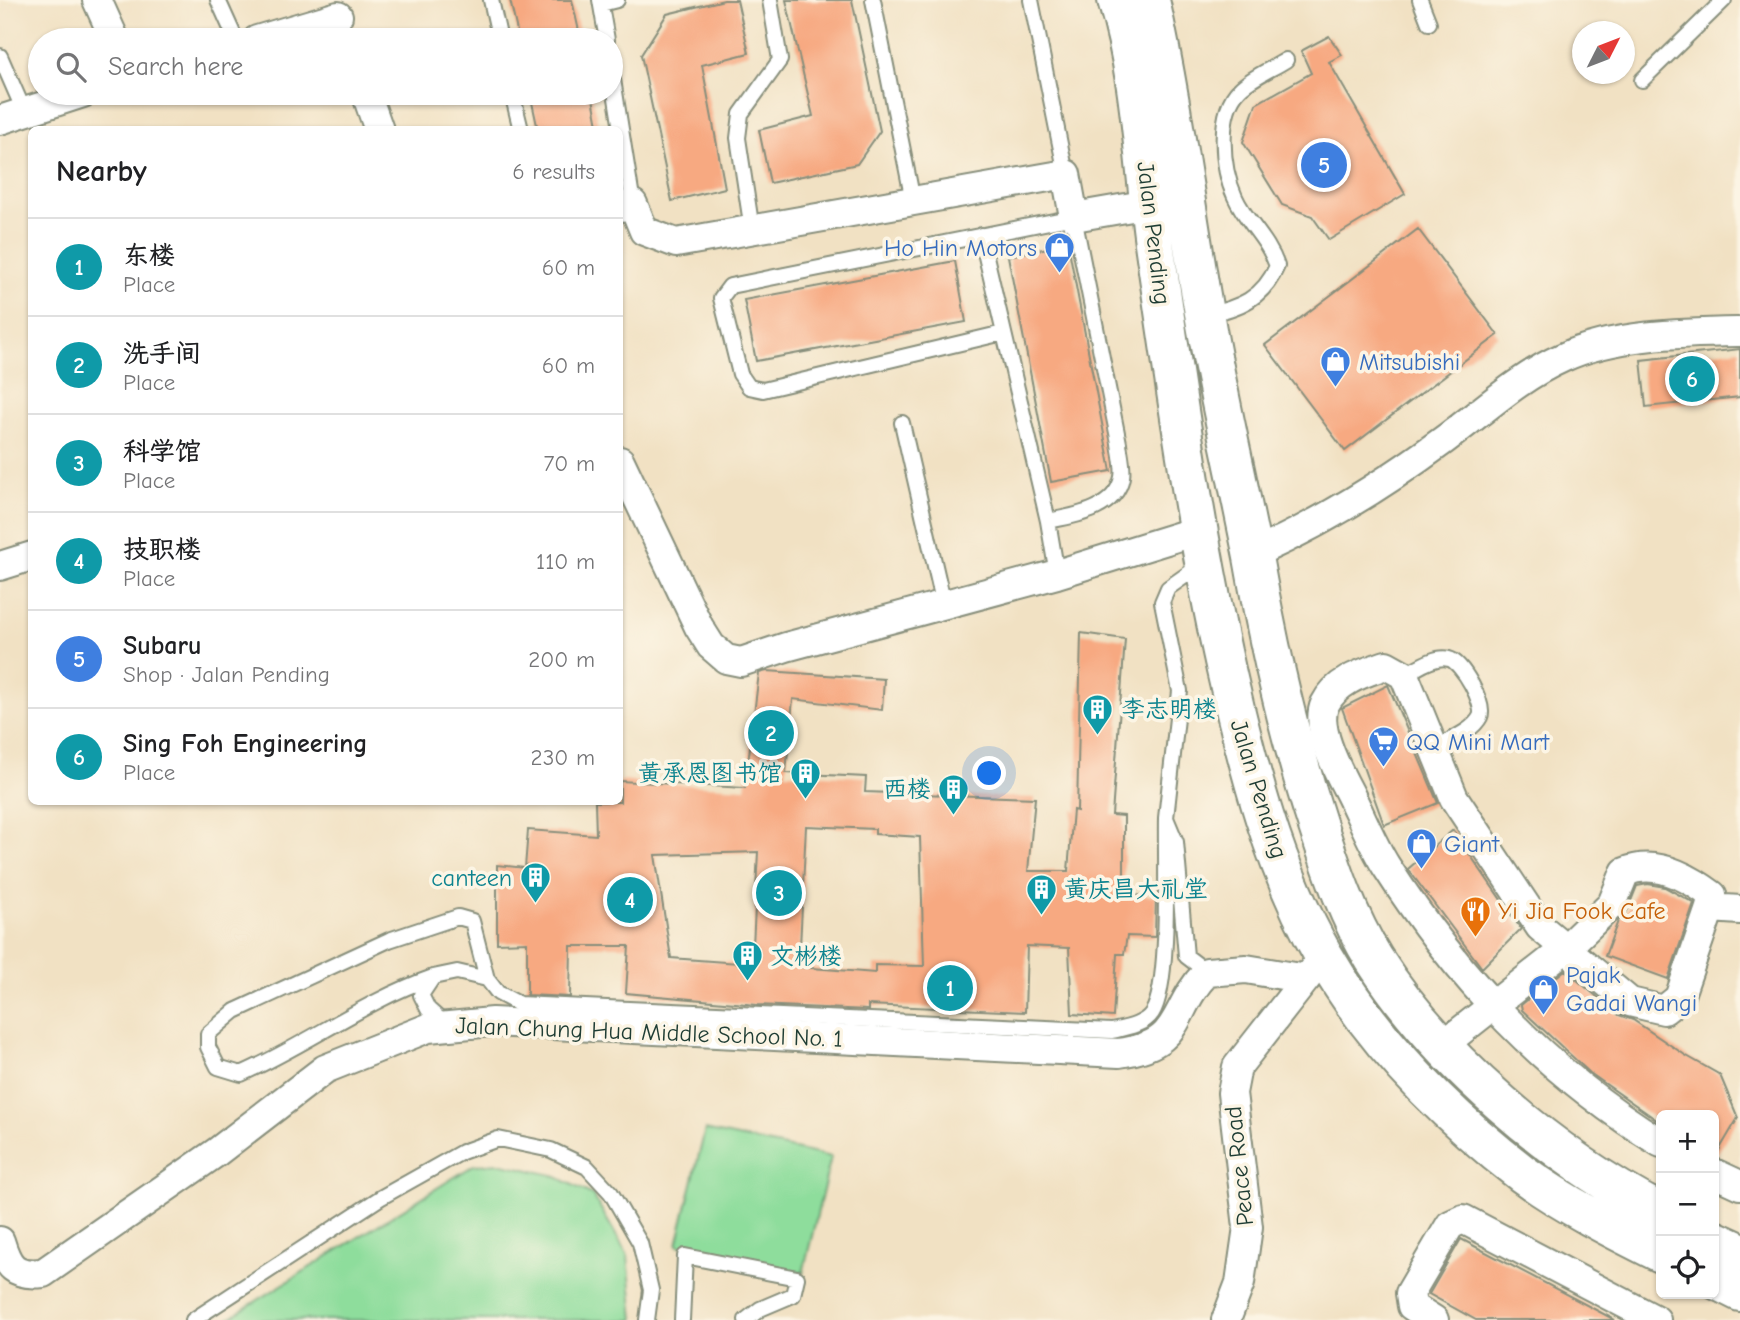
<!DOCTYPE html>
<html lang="en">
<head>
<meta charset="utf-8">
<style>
  body { margin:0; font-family:"Comic Neue","LXGW WenKai TC",sans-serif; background:#f6f6f6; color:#202124 }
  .controls { position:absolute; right:21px; bottom:21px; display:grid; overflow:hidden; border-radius:10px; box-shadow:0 2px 5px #0004 }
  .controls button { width:63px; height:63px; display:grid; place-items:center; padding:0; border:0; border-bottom:2px solid #e0e0e0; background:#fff; color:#202124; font:35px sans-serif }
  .compass { position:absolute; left:1572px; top:21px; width:63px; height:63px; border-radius:50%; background:#fff; box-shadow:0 2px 5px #0004; rotate:48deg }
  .you { position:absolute; left:990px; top:774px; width:24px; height:24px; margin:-18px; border:5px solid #fff; border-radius:50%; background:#1a73e8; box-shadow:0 0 0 10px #1a73e833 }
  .badge { display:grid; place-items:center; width:46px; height:46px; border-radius:50%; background:#b5179e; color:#fff; font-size:23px; font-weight:700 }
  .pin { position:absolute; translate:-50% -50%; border:4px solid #fff; box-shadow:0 2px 7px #0006 }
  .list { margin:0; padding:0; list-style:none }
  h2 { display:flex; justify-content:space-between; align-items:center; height:91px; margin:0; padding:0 28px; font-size:30px }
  h2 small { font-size:23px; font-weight:400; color:#757577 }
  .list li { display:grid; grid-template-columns:46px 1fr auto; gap:21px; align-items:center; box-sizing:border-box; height:98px; padding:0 28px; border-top:2px solid #e0e0e0 }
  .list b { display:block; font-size:26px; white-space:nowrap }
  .list p { margin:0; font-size:23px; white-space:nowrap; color:#757577 }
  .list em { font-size:23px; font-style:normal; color:#757577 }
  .icon { flex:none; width:38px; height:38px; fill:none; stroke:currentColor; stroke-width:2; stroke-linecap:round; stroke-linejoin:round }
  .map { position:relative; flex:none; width:1740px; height:1320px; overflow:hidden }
  .search { position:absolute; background:#fff; box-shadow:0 2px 5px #0004; left:28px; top:28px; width:595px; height:77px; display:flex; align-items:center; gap:18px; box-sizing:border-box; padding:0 24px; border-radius:38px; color:#757577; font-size:26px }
  .panel { position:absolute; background:#fff; box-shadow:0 2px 5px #0004; left:28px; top:126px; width:595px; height:679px; border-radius:10px }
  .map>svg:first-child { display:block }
</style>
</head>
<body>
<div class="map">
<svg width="1740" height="1320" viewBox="0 0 1740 1320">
  <rect width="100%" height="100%" fill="#fcf5e5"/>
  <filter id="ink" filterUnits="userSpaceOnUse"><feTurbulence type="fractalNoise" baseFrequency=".0143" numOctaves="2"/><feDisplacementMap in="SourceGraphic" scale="14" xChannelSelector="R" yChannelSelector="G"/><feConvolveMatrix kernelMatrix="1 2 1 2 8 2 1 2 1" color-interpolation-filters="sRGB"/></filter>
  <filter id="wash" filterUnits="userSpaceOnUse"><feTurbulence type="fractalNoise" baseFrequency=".00686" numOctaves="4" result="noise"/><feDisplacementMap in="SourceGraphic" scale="28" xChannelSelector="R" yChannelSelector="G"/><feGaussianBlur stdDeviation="1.57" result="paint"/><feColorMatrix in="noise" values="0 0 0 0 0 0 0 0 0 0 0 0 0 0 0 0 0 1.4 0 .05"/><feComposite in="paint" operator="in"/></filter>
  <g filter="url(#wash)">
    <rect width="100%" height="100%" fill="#f1e1c3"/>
    <path fill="#8edd9c" stroke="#568d68" stroke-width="2" d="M705 1130 831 1157 803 1273 677 1245Z
      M498 1163 553 1175 593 1195 628 1256 634 1320H226L474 1165Z"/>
    <g id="blocks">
      <path fill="#f7a981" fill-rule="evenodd" d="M510 0H572L581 40H519Z
        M724 0H737L749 53 702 65 725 188 672 201 641 55 667 14Z
        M786 0H852L880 131 857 164 770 183 759 130 813 116Z
        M1329 36 1342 55 1329 62 1405 194 1329 240 1312 216 1282 205 1243 142 1256 104 1311 73 1301 51Z
        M530 93H592L599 130H538Z
        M1418 229 1498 335 1345 451 1265 345Z
        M1068 244 1111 471 1051 482 1008 256Z
        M955 261 966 322 756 361 744 300Z
        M1740 349V397L1646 407 1641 360Z
        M1081 633 1125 639 1112 815 1124 816V895L1156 896 1155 937 1127 936 1124 954H1117L1113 1017 1072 1014 1069 948 1027 946 1025 1012 868 1005V1010L757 1005 626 993 629 946H571L570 997 527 995V942L497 943V865L525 868 528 830 596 835 595 802H620V781L745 788 759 673 767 671 884 679 882 710 793 699 786 773 866 777 865 792 1035 798 1028 871H1068L1073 810 1077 811ZM806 826 875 829V834L920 837 924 966 875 965V973L799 967ZM758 852 752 964 671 958 655 855Z
        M1388 685 1438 803 1384 825 1342 708Z
        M1453 830 1521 929 1482 968 1408 869Z
        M1648 884 1665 887 1694 903 1668 979 1605 956 1618 921 1627 911 1637 886Z
        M1565 970 1619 1015 1633 1020 1685 1055 1720 1075 1738 1118 1715 1157 1714 1115H1661V1123L1590 1073 1522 1010 1521 1005Z
        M1461 1239 1615 1320H1476L1429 1294Z"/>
    </g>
  </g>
  <g filter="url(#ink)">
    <use href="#blocks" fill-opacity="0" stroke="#888f7c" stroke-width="2"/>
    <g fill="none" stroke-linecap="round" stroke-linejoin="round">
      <defs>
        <path id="lane" d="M218 0 236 40
          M491 0 500 40
          M600 0 607 40
          M873 0 913 201
          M1031 0 1066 174
          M1420 0 1429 23
          M601 4 617 0
          M0 56 24 111
          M611 67 633 204
          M1642 80 1724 0
          M512 93 521 130
          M752 230 738 138 741 114 780 60 770 0
          M981 235 1048 521 1057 574
          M1206 315C1239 308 1263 299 1277 266 1268 239 1246 222 1235 197 1222 169 1216 112 1240 89 1252 77 1272 69 1286 60
          M1003 333 763 390 749 387 740 374 721 298 730 286 1074 217 1119 443C1120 453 1124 467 1122 477 1116 510 1074 516 1048 521
          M902 423 944 605
          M1202 564 1168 588 1162 602 1180 691 1166 818 1176 842 1186 956 1207 972
          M1404 675C1416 669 1435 655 1449 659 1462 662 1486 705 1480 717 1473 731 1449 740 1436 748
          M433 977 457 972 487 979
          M445 1024 428 1009 421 995 433 977C364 1001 307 1045 241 1074L218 1067 208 1047V1034L235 1011 389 940 458 917 472 921 487 979 498 993 519 1004 1112 1031C1125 1028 1144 1025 1152 1013 1171 985 1165 858 1166 818
          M193 1320 380 1198 462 1152 498 1139 551 1150 587 1167 611 1193 640 1243 651 1290 647 1320
          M682 1320 685 1256 797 1278 793 1295 760 1309 746 1320"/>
        <path id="street" d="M97 0 115 40
          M257 40 338 16
          M366 93 379 130
          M0 120 83 93
          M620 207 633 204 644 231 676 243 1066 174 1074 217 1149 204
          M620 461 699 627 711 646 726 659 741 662 786 647 1057 574 1196 531
          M1252 554C1321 524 1383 485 1444 440 1481 413 1519 377 1562 358 1612 334 1685 333 1740 332
          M0 566 32 556
          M1443 1045 1565 949 1612 904 1625 872C1655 859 1687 876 1712 895L1710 908
          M1661 1143C1546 1072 1459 980 1386 866 1372 844 1362 818 1350 794 1339 773 1314 728 1325 704 1337 680 1363 673 1386 665L1404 675 1454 798 1540 927 1630 1002 1664 1010 1679 998 1710 908 1740 910
          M1714 1173 1740 1185
          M0 1241C8 1267 14 1276 43 1273L217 1152 325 1069 428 1028 492 1022 1119 1053C1186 1044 1169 1011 1207 972L1246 969 1306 979
          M1226 1320 1240 1283 1248 1227 1232 1093 1237 1067 1316 966
          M1434 1320 1412 1306 1410 1293 1450 1225 1463 1219 1656 1320"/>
        <path id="secondary" d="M1117 0C1142 81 1143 167 1155 250 1176 391 1195 531 1226 670 1248 767 1274 870 1324 956 1373 1041 1446 1115 1523 1174 1565 1205 1615 1230 1661 1253
          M1150 0C1173 104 1186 209 1204 313 1218 395 1237 476 1253 557 1269 648 1289 738 1318 826 1333 872 1348 917 1374 959 1440 1062 1553 1157 1661 1213
          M1714 1240 1740 1252
          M1714 1279 1740 1292"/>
      </defs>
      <use href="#lane" stroke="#888f7c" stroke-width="18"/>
      <use href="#street" stroke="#888f7c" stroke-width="32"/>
      <use href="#secondary" stroke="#888f7c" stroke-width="42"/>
      <use href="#lane" stroke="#fff" stroke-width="14"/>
      <use href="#street" stroke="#fff" stroke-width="28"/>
      <use href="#secondary" stroke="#fff" stroke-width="38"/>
    </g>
  </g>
  <defs>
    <symbol id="shop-pin" viewBox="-11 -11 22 30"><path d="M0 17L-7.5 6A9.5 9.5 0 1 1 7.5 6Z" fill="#3f7fe0" stroke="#fcf5e5"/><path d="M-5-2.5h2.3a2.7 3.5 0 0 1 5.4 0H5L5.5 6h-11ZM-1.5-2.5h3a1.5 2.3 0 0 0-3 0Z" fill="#fff"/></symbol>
    <symbol id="building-pin" viewBox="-11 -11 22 30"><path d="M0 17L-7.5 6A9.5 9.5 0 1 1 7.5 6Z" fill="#0f9aa8" stroke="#fcf5e5"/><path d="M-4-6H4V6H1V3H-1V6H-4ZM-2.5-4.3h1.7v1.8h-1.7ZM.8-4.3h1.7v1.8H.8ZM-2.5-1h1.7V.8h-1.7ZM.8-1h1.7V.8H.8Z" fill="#fff"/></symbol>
    <symbol id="supermarket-pin" viewBox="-11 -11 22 30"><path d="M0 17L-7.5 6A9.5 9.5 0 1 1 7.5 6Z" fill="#3f7fe0" stroke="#fcf5e5"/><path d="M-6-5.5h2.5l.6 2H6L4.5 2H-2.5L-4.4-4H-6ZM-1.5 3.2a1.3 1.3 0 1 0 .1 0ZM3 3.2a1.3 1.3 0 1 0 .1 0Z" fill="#fff"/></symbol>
    <symbol id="restaurant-pin" viewBox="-11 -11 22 30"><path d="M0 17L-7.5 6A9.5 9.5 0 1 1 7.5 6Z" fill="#e8710a" stroke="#fcf5e5"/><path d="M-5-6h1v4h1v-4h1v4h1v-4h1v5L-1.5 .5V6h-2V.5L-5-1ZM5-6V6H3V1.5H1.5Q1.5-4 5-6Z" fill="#fff"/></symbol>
  </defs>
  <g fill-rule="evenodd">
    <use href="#shop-pin" x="1042" y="230" width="35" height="47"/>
    <use href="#shop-pin" x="1318" y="344" width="35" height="47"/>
    <use href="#building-pin" x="1080" y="692" width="35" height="47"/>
    <use href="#supermarket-pin" x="1366" y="724" width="35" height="47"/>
    <use href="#building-pin" x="788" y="756" width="35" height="47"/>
    <use href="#building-pin" x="936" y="772" width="35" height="47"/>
    <use href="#shop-pin" x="1404" y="826" width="35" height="47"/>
    <use href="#building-pin" x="518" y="860" width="35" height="47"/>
    <use href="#building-pin" x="1024" y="872" width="35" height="47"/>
    <use href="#restaurant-pin" x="1458" y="894" width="35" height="47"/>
    <use href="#building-pin" x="730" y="938" width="35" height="47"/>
    <use href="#shop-pin" x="1526" y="972" width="35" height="47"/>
  </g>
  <g text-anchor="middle" stroke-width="7" stroke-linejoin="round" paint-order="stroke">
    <g font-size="24" fill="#1f3d34" stroke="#fcf5e5">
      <text transform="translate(1154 233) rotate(83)" y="8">Jalan Pending</text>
      <text transform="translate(1259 789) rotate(73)" y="8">Jalan Pending</text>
      <text transform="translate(649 1032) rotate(2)" y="8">Jalan Chung Hua Middle School No. 1</text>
      <text transform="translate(1239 1166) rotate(-96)" y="8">Peace Road</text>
    </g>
    <g font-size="24" fill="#366cbe" stroke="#fcf5e5" text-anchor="start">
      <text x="1037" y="256" text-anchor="end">Ho Hin Motors</text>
      <text x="1359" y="370">Mitsubishi</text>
      <text x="1406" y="750">QQ Mini Mart</text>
      <text x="1444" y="852">Giant</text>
      <text x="1566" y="983">Pajak<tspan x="1566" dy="28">Gadai Wangi</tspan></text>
    </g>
    <g font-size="24" fill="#0d838f" stroke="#fcf5e5" text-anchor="start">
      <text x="1121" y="717">李志明楼</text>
      <text x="782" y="781" text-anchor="end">黄承恩图书馆</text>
      <text x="931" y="797" text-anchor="end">西楼</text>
      <text x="512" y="886" text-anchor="end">canteen</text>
      <text x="1064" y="897">黄庆昌大礼堂</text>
      <text x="770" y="964">文彬楼</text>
    </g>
    <g font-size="24" fill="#c56008" stroke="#fcf5e5" text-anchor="start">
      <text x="1498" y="919">Yi Jia Fook Cafe</text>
    </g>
  </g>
</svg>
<div class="controls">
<button>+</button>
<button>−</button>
<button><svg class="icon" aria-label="locate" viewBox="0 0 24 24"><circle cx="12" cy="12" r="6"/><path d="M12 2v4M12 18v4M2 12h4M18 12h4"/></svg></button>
</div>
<svg class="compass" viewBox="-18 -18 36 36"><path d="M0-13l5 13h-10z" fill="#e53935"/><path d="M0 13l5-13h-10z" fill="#757577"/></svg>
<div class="you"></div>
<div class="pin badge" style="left:950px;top:988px;background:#0f9aa8">1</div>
<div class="pin badge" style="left:771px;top:733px;background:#0f9aa8">2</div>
<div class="pin badge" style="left:779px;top:893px;background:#0f9aa8">3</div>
<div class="pin badge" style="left:630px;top:900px;background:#0f9aa8">4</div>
<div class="pin badge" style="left:1324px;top:165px;background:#3f7fe0">5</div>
<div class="pin badge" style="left:1692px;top:379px;background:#0f9aa8">6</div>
<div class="search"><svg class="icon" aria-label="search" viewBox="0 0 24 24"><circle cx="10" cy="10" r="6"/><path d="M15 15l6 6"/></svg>Search here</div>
<section class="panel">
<h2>Nearby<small>6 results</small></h2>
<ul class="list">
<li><span class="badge" style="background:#0f9aa8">1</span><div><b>东楼</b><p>Place</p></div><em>60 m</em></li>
<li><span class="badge" style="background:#0f9aa8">2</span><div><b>洗手间</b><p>Place</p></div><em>60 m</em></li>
<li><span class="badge" style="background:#0f9aa8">3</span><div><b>科学馆</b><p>Place</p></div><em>70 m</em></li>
<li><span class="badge" style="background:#0f9aa8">4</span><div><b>技职楼</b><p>Place</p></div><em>110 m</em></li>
<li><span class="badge" style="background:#3f7fe0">5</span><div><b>Subaru</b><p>Shop · Jalan Pending</p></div><em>200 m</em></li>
<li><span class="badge" style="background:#0f9aa8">6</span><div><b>Sing Foh Engineering</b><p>Place</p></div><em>230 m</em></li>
</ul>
</section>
</div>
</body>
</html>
